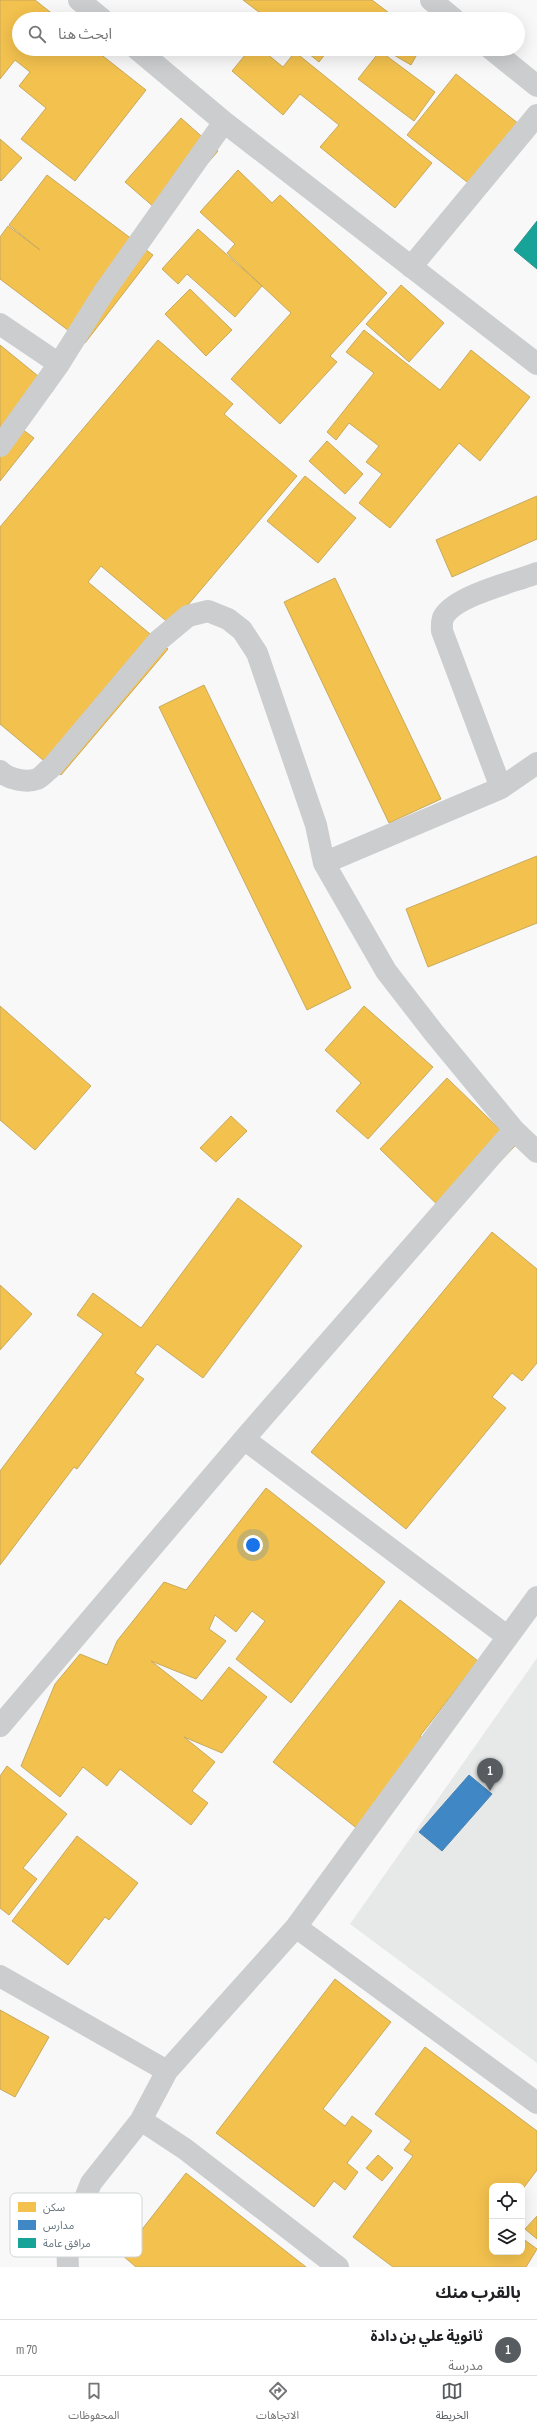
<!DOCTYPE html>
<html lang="ar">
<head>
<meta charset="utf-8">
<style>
  body { margin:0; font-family:"Sofia Sans Condensed","Noto Sans Arabic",sans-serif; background:#f6f6f6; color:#202124; direction:rtl }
  .controls { position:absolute; right:12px; bottom:12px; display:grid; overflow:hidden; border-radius:8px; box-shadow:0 4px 16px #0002 }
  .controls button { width:36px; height:36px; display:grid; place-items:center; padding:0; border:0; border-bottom:1px solid #e0e0e0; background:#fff; color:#202124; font:20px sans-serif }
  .you { position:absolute; left:253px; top:1545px; width:14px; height:14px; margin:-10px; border:3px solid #fff; border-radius:50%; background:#1a73e8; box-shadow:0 0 0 6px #1a73e833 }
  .badge { display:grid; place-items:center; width:26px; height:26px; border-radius:50%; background:#565c60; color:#fff; font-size:13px; font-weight:700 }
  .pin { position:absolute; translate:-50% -33px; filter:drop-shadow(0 1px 2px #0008) }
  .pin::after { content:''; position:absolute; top:21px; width:14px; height:12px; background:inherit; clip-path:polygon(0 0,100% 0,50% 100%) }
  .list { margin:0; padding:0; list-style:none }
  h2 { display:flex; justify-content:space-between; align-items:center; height:52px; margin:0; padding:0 16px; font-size:17px }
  h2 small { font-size:13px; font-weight:400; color:#757577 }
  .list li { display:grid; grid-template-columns:26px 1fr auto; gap:12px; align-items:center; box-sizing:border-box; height:56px; padding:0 16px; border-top:1px solid #e0e0e0 }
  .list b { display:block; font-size:15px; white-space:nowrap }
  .list p { margin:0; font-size:13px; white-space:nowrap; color:#757577 }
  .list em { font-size:13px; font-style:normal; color:#757577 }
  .icon { flex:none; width:22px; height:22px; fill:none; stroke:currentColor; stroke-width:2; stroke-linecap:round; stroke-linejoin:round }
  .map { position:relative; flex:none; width:537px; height:2267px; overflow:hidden; direction:ltr }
  .search { position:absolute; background:#fff; box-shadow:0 4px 16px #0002; left:12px; right:12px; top:12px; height:44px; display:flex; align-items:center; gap:10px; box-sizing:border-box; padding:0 14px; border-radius:22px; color:#757577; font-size:15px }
  .sheet { height:108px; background:#fff }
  nav { display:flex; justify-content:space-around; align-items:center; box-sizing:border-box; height:56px; border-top:1px solid #e0e0e0; background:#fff; font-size:11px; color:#757577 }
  nav a { display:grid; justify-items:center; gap:2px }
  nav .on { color:#565c60 }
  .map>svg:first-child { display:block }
</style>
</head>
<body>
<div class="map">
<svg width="537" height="2267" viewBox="0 0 537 2267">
  <rect width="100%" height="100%" fill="#f8f8f8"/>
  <path fill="#e7e8e8" d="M537 1658V2063L350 1924Z"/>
  <path fill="#f2c14e" stroke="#c8aa5d" d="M0 0H35L59 19H19V49H94L146 90 75 181 21 139 46 108 19 86 30 72 15 60 0 79Z
    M243 0H372L397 19H268Z
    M250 49H261L283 67 295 52 432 163 395 208 320 147 339 125 300 94 283 115 232 71Z
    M303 49H329L319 62Z
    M388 49H420L411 65 387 51Z
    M380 51 435 92 414 121 358 79Z
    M456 74 524 128 476 189 407 135Z
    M181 118 218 151 163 215 125 182Z
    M0 139 22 158 1 181 0 180Z
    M238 170 272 203 280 195 387 293 330 356 337 362 280 424 231 379 291 313 227 253 235 244 200 212Z
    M47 175 153 255 85 343 0 279V237L8 226 40 250 9 225Z
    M198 229 262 286 235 317 187 274 178 284 162 269Z
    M401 285 444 323 409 362 366 324Z
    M190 289 232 330 206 356 165 314Z
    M364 330 440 390 471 350 530 397 480 461 459 443 390 528 359 503 382 474 366 462 379 446 349 423 336 440 327 432 374 373 346 352Z
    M158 340 233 404 224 414 297 476 171 625 101 566 88 582 168 649 61 775 0 724V527Z
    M0 345 54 389 22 429 34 438 0 481Z
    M327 441 363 474 345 494 309 461Z
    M305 476 356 518 318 563 267 521Z
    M537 496V539L452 577 436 540Z
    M335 578 441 799 389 823 284 602Z
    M204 685 351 988 307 1010 159 707Z
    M537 856V923L428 967 406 909Z
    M0 1006 91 1086 35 1150 0 1120Z
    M364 1006 433 1067 368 1139 336 1111 361 1083 325 1050Z
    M447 1078 516 1145 448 1215 380 1149Z
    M231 1116 247 1131 216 1162 200 1148Z
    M238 1198 302 1246 203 1378 157 1344 135 1373 144 1379 77 1469 74 1467 0 1565V1471L103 1334 77 1315 93 1293 141 1328Z
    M492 1232 537 1269V1363L522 1381 512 1373 492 1397 506 1408 406 1529 311 1452Z
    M0 1285 32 1314 0 1350Z
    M266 1488 385 1582 291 1703 236 1659 265 1621 252 1611 236 1632 215 1615 209 1629 226 1641 196 1679 151 1661 202 1701 229 1667 267 1697 222 1753 184 1737 215 1762 192 1791 208 1803 191 1825 120 1769 107 1786 83 1767 60 1797 21 1766 55 1684 80 1654 107 1665 117 1641 164 1582 186 1590Z
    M400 1600 478 1661 420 1736 428 1742 359 1830 273 1762Z
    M7 1766 67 1814 23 1868 37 1879 9 1915 0 1908V1776Z
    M77 1836 138 1883 109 1920 105 1917 68 1965 12 1921Z
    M335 1979 391 2022 323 2109 345 2126 352 2116 372 2131 347 2163 358 2172 345 2190 334 2181 314 2207 216 2133Z
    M0 2010 49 2037 15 2097 0 2089Z
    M425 2047 537 2131V2170L522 2190V2186H492V2252H522V2238L537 2249 526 2267H393L353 2237 413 2156 404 2150 411 2141 375 2114Z
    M378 2155 393 2168 382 2181 366 2168Z
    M186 2173 306 2267H136L122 2255Z
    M537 2216V2239L525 2229Z"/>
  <path fill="#3f88c5" stroke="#4b83b0" d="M469 1775 492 1794 442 1851 419 1832Z"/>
  <path fill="#17a398" stroke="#2f9690" d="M537 221V269L514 250Z"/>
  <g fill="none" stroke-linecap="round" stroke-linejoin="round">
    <path stroke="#cbcdce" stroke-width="22" d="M79 0 102 19
      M431 0 454 19
      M137 49 224 122 537 364
      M491 49 537 86
      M411 267 537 115
      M0 324 59 364
      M0 446 59 364 104 292 224 122
      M0 771C8 779 26 783 37 779 42 777 47 770 52 767L158 641 188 616 208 611 228 619 242 630 257 653 316 825 324 863 501 788 537 763
      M501 788 442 631C442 626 441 621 444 616 457 595 514 582 537 573
      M324 863 386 971 434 1033 514 1130 537 1152
      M244 1439 508 1637
      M0 1726 244 1439 514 1130
      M296 1927 537 2103
      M0 1976 167 2071
      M141 2120 185 2149 338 2267
      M68 2267 67 2244 91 2183 141 2120 167 2071 296 1927 537 1597"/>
  </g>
  <rect x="10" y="2193" width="132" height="64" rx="6" fill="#fff" stroke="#d1d6d9" stroke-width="1"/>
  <rect x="18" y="2202" width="18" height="10" fill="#f2c14e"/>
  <rect x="18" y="2220" width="18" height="10" fill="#3f88c5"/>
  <rect x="18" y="2238" width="18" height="10" fill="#17a398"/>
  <g font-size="11" fill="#66767f">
    <text x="43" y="2211">سكن</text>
    <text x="43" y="2229">مدارس</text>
    <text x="43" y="2247">مرافق عامة</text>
  </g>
</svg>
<div class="controls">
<button><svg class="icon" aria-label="locate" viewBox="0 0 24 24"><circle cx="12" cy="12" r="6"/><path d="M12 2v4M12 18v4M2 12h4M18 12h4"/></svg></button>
<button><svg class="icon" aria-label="layers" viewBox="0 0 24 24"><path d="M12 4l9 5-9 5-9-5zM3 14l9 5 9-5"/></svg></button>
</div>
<div class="you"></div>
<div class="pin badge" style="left:490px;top:1791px">1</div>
<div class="search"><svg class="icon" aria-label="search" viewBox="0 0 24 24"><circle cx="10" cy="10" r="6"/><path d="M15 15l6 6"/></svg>ابحث هنا</div>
</div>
<section class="sheet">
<h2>بالقرب منك<small></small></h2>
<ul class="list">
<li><span class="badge">1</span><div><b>ثانوية علي بن دادة</b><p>مدرسة</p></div><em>70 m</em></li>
</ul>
</section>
<nav>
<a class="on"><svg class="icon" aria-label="map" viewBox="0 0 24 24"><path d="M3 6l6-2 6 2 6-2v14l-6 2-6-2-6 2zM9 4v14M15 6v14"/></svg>الخريطة</a>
<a><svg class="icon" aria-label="directions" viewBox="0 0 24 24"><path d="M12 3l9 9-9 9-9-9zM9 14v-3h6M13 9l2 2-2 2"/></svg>الاتجاهات</a>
<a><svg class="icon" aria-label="saved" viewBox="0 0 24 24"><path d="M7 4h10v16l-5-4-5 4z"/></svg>المحفوظات</a>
</nav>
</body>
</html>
